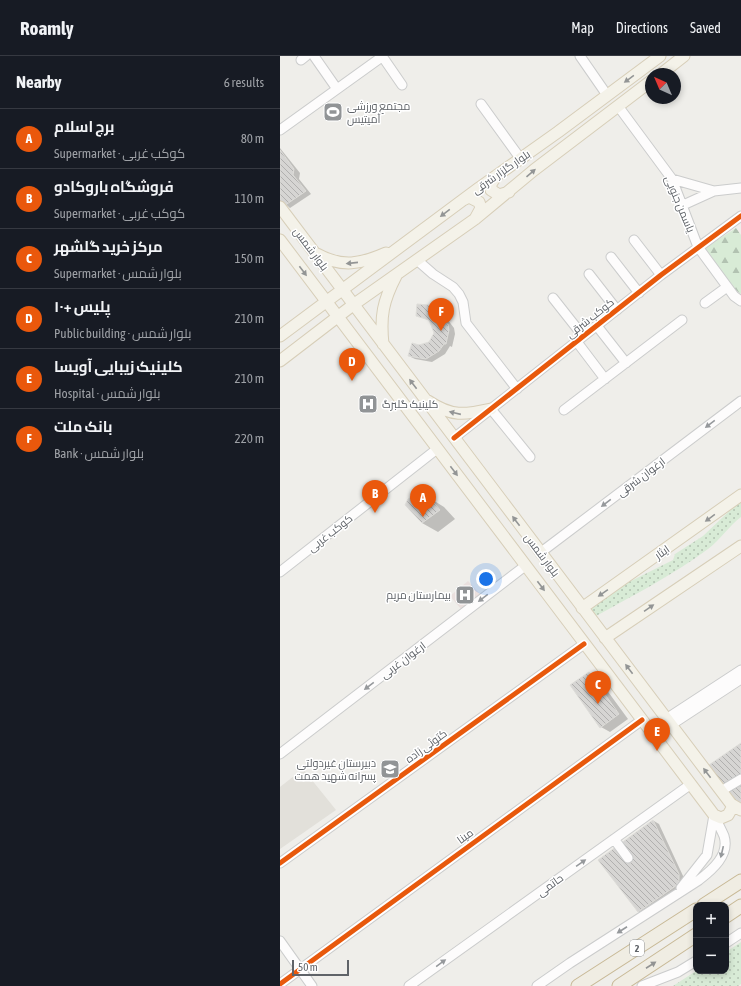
<!DOCTYPE html>
<html lang="en">
<head>
<meta charset="utf-8">
<style>
  body { margin:0; font-family:"Asap Condensed",Cairo,sans-serif; background:#242831; color:#f1f3f6 }
  .controls { position:absolute; right:12px; bottom:12px; display:grid; overflow:hidden; border-radius:8px; box-shadow:0 2px 6px #0003 }
  .controls button { width:36px; height:36px; display:grid; place-items:center; padding:0; border:0; border-bottom:1px solid #363941; background:#171b24; color:#f1f3f6; font:20px sans-serif }
  .compass { position:absolute; left:365px; top:12px; width:36px; height:36px; border-radius:50%; background:#171b24; box-shadow:0 2px 6px #0003; rotate:316deg }
  .scale { position:absolute; left:12px; bottom:10px; width:57px; box-sizing:border-box; padding-left:4px; border:2px solid #5f6368; border-top:0; font-size:11px; line-height:14px; white-space:nowrap; color:#5f6368; -webkit-text-stroke:3px #fff; paint-order:stroke }
  .you { position:absolute; left:206px; top:523px; width:14px; height:14px; margin:-10px; border:3px solid #fff; border-radius:50%; background:#1a73e8; box-shadow:0 0 0 6px #1a73e833 }
  .badge { display:grid; place-items:center; width:26px; height:26px; border-radius:50%; background:#ea580c; color:#fff; font-size:13px; font-weight:700 }
  .pin { position:absolute; translate:-50% -33px; filter:drop-shadow(0 1px 2px #0008) }
  .pin::after { content:''; position:absolute; top:21px; width:14px; height:12px; background:inherit; clip-path:polygon(0 0,100% 0,50% 100%) }
  .list { margin:0; padding:0; list-style:none }
  h2 { display:flex; justify-content:space-between; align-items:center; height:52px; margin:0; padding:0 16px; font-size:17px }
  h2 small { font-size:13px; font-weight:400; color:#9ea1a6 }
  .list li { display:grid; grid-template-columns:26px 1fr auto; gap:12px; align-items:center; box-sizing:border-box; height:60px; padding:0 16px; border-top:1px solid #363941 }
  .list b { display:block; font-size:15px; white-space:nowrap }
  .list p { margin:0; font-size:13px; white-space:nowrap; color:#9ea1a6 }
  .list em { font-size:13px; font-style:normal; color:#9ea1a6 }
  .map { position:relative; flex:none; width:461px; height:930px; overflow:hidden }
  header { display:flex; align-items:center; gap:24px; box-sizing:border-box; height:56px; padding:0 20px; background:#171b24; border-bottom:1px solid #363941 }
  header strong { font-size:19px }
  nav { display:flex; gap:22px; margin-inline-start:auto; font-size:14px }
  main { display:flex }
  aside { flex:1; background:#171b24 }
  .map>svg:first-child { display:block }
</style>
</head>
<body>
<header>
<strong>Roamly</strong>
<nav><a>Map</a><a>Directions</a><a>Saved</a></nav>
</header>
<main>
<aside>
<h2>Nearby<small>6 results</small></h2>
<ul class="list">
<li><span class="badge">A</span><div><b>برج اسلام</b><p>Supermarket · کوکب غربی</p></div><em>80 m</em></li>
<li><span class="badge">B</span><div><b>فروشگاه باروکادو</b><p>Supermarket · کوکب غربی</p></div><em>110 m</em></li>
<li><span class="badge">C</span><div><b>مرکز خرید گلشهر</b><p>Supermarket · بلوار شمس</p></div><em>150 m</em></li>
<li><span class="badge">D</span><div><b>پلیس +۱۰</b><p>Public building · بلوار شمس</p></div><em>210 m</em></li>
<li><span class="badge">E</span><div><b>کلینیک زیبایی آویسا</b><p>Hospital · بلوار شمس</p></div><em>210 m</em></li>
<li><span class="badge">F</span><div><b>بانک ملت</b><p>Bank · بلوار شمس</p></div><em>220 m</em></li>
</ul>
</aside>
<div class="map">
<svg width="461" height="930" viewBox="0 0 461 930">
  <defs>
    <pattern id="forest-firs" width="22" height="20" patternUnits="userSpaceOnUse"><rect width="22" height="20" fill="#d8ebd6"/><path d="M5 1l3.5 6h-7zM16 11l3.5 6h-7z" fill="#b2c2b1"/></pattern>
    <pattern id="park-dots" width="8" height="8" patternUnits="userSpaceOnUse"><rect width="8" height="8" fill="#d8ebd6"/><path d="M2 2h.1M6 6h.1" fill="none" stroke="#b2c2b1" stroke-width="1.8" stroke-linecap="round"/></pattern>
    <pattern id="building-back-hatch" width="6" height="6" patternUnits="userSpaceOnUse"><rect width="6" height="6" fill="#d6d5d3"/><path d="M-1 5l2 2M0 0l6 6M5-1l2 2" fill="none" stroke="#b1b0af"/></pattern>
  </defs>
  <rect width="100%" height="100%" fill="#efeeea"/>
  <path fill="#e2e0da" d="M23 713 56 754 0 793V731Z"/>
  <path fill="#eae0de" d="M188 525 200 538 181 553 170 540Z"/>
  <path fill="url(#forest-firs)" d="M456 172 461 179V238L454 233 425 192Z"/>
  <path fill="url(#park-dots)" d="M461 444V461C449 470 440 484 428 493 393 519 354 539 316 560L308 550 337 532 393 504 395 498 423 480Z
    M461 886V928L458 930H393L416 915H446V896Z"/>
  <path fill="#0003" d="M0 92 20 117 19 123 31 138 10 152 0 143Z
    M148 250 164 259 174 272 175 278 172 291 170 290 165 298 152 306 135 303 129 300 139 290 149 287 155 277 151 265 137 260Z
    M148 441 164 451 175 463 158 476 142 467Z
    M309 617 318 622 348 663 330 676 321 671Z
    M374 765 379 768 404 822 403 832 365 859 359 856 319 804Z"/>
  <path fill="url(#building-back-hatch)" stroke="#deddd9" d="M0 94 14 113 13 119 26 135 4 150 0 145Z
    M137 248 148 249 158 255 165 262 166 268H168L169 274 166 288H164L159 295 146 303 128 300 132 287 139 289 149 286 154 277 149 264 136 260Z
    M134 440H148L160 454 142 467 125 449 128 443Z
    M309 616 339 658 320 672 290 629Z
    M461 687V720L444 731 429 709Z
    M461 725V750L456 748 447 733Z
    M373 764 399 818V824L397 829 358 856 318 804Z"/>
  <g fill="none" stroke-linecap="round" stroke-linejoin="round">
    <defs>
      <path id="minor" d="M34 0 57 33
        M102 0 122 29
        M300 0 327 39
        M21 4 26 0
        M201 48 240 102
        M338 50 392 123 418 191 454 240 461 245
        M0 74 103 0
        M392 123 434 135 461 132
        M401 150 434 135
        M354 184 381 219
        M331 201 359 237
        M137 204 153 218 173 231 179 238 183 246 186 267 237 333
        M309 218 337 254
        M273 242 303 280
        M425 247 447 231
        M317 270 346 307
        M297 286 325 323
        M211 353 250 401
        M284 354 402 264
        M174 382 381 219 461 160
        M260 497 461 345
        M0 516 157 393
        M386 663 461 614
        M391 669 461 623
        M0 698 245 510
        M441 735 461 723
        M334 783 348 802
        M0 807 304 588
        M401 832 427 799 434 759
        M0 885 32 930
        M446 887 461 877
        M0 928 362 664
        M129 930 411 728
        M257 930 290 907 419 824C432 814 450 799 444 780 441 773 437 766 434 759
        M362 930 398 916 416 905"/>
      <path id="major" d="M381 18 404 0
        M217 119 211 128V134L219 139 229 136
        M183 144 189 141 199 146 201 152 195 163
        M0 151 451 748 461 754
        M0 184 434 759 441 762 448 759 452 752 451 748
        M37 198C62 212 81 208 106 197
        M0 280 199 132 278 76 380 0
        M103 288C100 260 103 245 116 220
        M0 305 73 249 195 163 254 114 371 25
        M148 345C172 361 184 359 211 353
        M302 552 461 439
        M325 582 461 490"/>
      <path id="highway" d="M424 849 461 825
        M446 860 461 850
        M298 930 416 854
        M339 930 416 879"/>
    </defs>
    <use href="#minor" stroke="#cbcccc" stroke-width="11"/>
    <use href="#major" stroke="#d7ceb8" stroke-width="13"/>
    <use href="#highway" stroke="#c8b996" stroke-width="15"/>
    <use href="#minor" stroke="#fdfcfc" stroke-width="9"/>
    <use href="#major" stroke="#f4f2e9" stroke-width="11"/>
    <use href="#highway" stroke="#f0ede3" stroke-width="13"/>
    <defs>
      <path id="cycleway" d="M174 382 381 219 461 160
        M0 807 304 588
        M0 928 362 664"/>
    </defs>
    <use href="#cycleway" stroke="#fff" stroke-width="8"/>
    <use href="#cycleway" stroke="#e8590c" stroke-width="5"/>
  </g>
  <defs><path id="oneway-solid" d="M-6-.8H1V-3.2L6.5 0L1 3.2V.8H-6Z"/></defs>
  <g fill="#939595">
    <use href="#oneway-solid" transform="translate(349 23) rotate(144)"/>
    <use href="#oneway-solid" transform="translate(251 117) rotate(-41)"/>
    <use href="#oneway-solid" transform="translate(165 157) rotate(143)"/>
    <use href="#oneway-solid" transform="translate(72 207) rotate(174)"/>
    <use href="#oneway-solid" transform="translate(23 215) rotate(53)"/>
    <use href="#oneway-solid" transform="translate(133 328) rotate(-127)"/>
    <use href="#oneway-solid" transform="translate(175 357) rotate(-167)"/>
    <use href="#oneway-solid" transform="translate(174 415) rotate(53)"/>
    <use href="#oneway-solid" transform="translate(430 462) rotate(144)"/>
    <use href="#oneway-solid" transform="translate(236 465) rotate(-127)"/>
    <use href="#oneway-solid" transform="translate(261 530) rotate(53)"/>
    <use href="#oneway-solid" transform="translate(323 537) rotate(145)"/>
    <use href="#oneway-solid" transform="translate(369 552) rotate(-34)"/>
    <use href="#oneway-solid" transform="translate(349 613) rotate(-127)"/>
    <use href="#oneway-solid" transform="translate(427 717) rotate(-127)"/>
  </g>
  <g fill="#96999c">
    <use href="#oneway-solid" transform="translate(430 368) rotate(143)"/>
    <use href="#oneway-solid" transform="translate(326 447) rotate(143)"/>
    <use href="#oneway-solid" transform="translate(203 542) rotate(143)"/>
    <use href="#oneway-solid" transform="translate(89 630) rotate(143)"/>
    <use href="#oneway-solid" transform="translate(442 796) rotate(103)"/>
    <use href="#oneway-solid" transform="translate(301 807) rotate(-35)"/>
    <use href="#oneway-solid" transform="translate(342 874) rotate(147)"/>
    <use href="#oneway-solid" transform="translate(161 907) rotate(-36)"/>
  </g>
  <use fill="#929393" href="#oneway-solid" transform="translate(371 909) rotate(-33)"/>
  <defs>
    <symbol id="stadium-square" viewBox="-11 -11 22 22"><rect x="-9" y="-9" width="18" height="18" rx="4" fill="#919496" stroke="#fff"/><path d="M0-5a6.5 5 0 1 0 0 10a6.5 5 0 1 0 0-10ZM-3.5-1.8h7v3.6h-7Z" fill="#fff"/></symbol>
    <symbol id="hospital-square" viewBox="-11 -11 22 22"><rect x="-9" y="-9" width="18" height="18" rx="4" fill="#919496" stroke="#fff"/><path d="M-5-5h3v3.5h4V-5h3V5h-3V1.5h-4V5h-3Z" fill="#fff"/></symbol>
    <symbol id="school-square" viewBox="-11 -11 22 22"><rect x="-9" y="-9" width="18" height="18" rx="4" fill="#919496" stroke="#fff"/><path d="M0-5L7-2L0 1L-7-2ZM-4 1L0 2.5L4 1V4Q0 6-4 4Z" fill="#fff"/></symbol>
  </defs>
  <g fill-rule="evenodd">
    <use href="#stadium-square" x="42" y="45" width="22" height="22"/>
    <use href="#hospital-square" x="77" y="337" width="22" height="22"/>
    <use href="#hospital-square" x="174" y="528" width="22" height="22"/>
    <use href="#school-square" x="99" y="702" width="22" height="22"/>
  </g>
  <g text-anchor="middle" stroke-width="3" stroke-linejoin="round" paint-order="stroke">
    <rect fill="#fff" stroke="#8f9295" stroke-width="1" x="350" y="884" width="14" height="16" rx="3"/>
    <g font-size="10" font-weight="bold" fill="#5f6368">
      <text x="357" y="896">2</text>
    </g>
    <g font-size="11" fill="#5f6368" stroke="#fff" text-anchor="start">
      <text x="67" y="54">مجتمع ورزشی<tspan x="67" dy="13">آمیتیس</tspan></text>
      <text x="102" y="352">کلینیک گلبرگ</text>
      <text x="171" y="543" text-anchor="end">بیمارستان مریم</text>
      <text x="96" y="711" text-anchor="end">دبیرستان غیردولتی<tspan x="96" dy="13">پسرانه شهید همت</tspan></text>
    </g>
    <g font-size="11" fill="#5f6368" stroke="#fff">
      <text transform="translate(221 116) rotate(-35)" y="4">بلوار گلزار شرقی</text>
      <text transform="translate(400 148) rotate(67)" y="4">یاسمن جنوبی</text>
      <text transform="translate(31 193) rotate(53)" y="4">بلوار شمس</text>
      <text transform="translate(310 262) rotate(-38)" y="4">کوکب شرقی</text>
      <text transform="translate(361 421) rotate(-37)" y="4">ارغوان شرقی</text>
      <text transform="translate(50 477) rotate(-38)" y="4">کوکب غربی</text>
      <text transform="translate(382 496) rotate(-35)" y="4">ایثار</text>
      <text transform="translate(262 499) rotate(53)" y="4">بلوار شمس</text>
      <text transform="translate(123 604) rotate(-37)" y="4">ارغوان غربی</text>
      <text transform="translate(146 690) rotate(-36)" y="4">کتوئی زاده</text>
      <text transform="translate(185 780) rotate(-36)" y="4">مینا</text>
      <text transform="translate(270 829) rotate(-36)" y="4">حاتمی</text>
    </g>
  </g>
</svg>
<div class="controls">
<button>+</button>
<button>−</button>
</div>
<svg class="compass" viewBox="-18 -18 36 36"><path d="M0-13l5 13h-10z" fill="#e53935"/><path d="M0 13l5-13h-10z" fill="#9ea1a6"/></svg>
<div class="scale">50 m</div>
<div class="you"></div>
<div class="pin badge" style="left:143px;top:461px">A</div>
<div class="pin badge" style="left:95px;top:457px">B</div>
<div class="pin badge" style="left:318px;top:648px">C</div>
<div class="pin badge" style="left:72px;top:325px">D</div>
<div class="pin badge" style="left:377px;top:695px">E</div>
<div class="pin badge" style="left:161px;top:275px">F</div>
</div>
</main>
</body>
</html>
